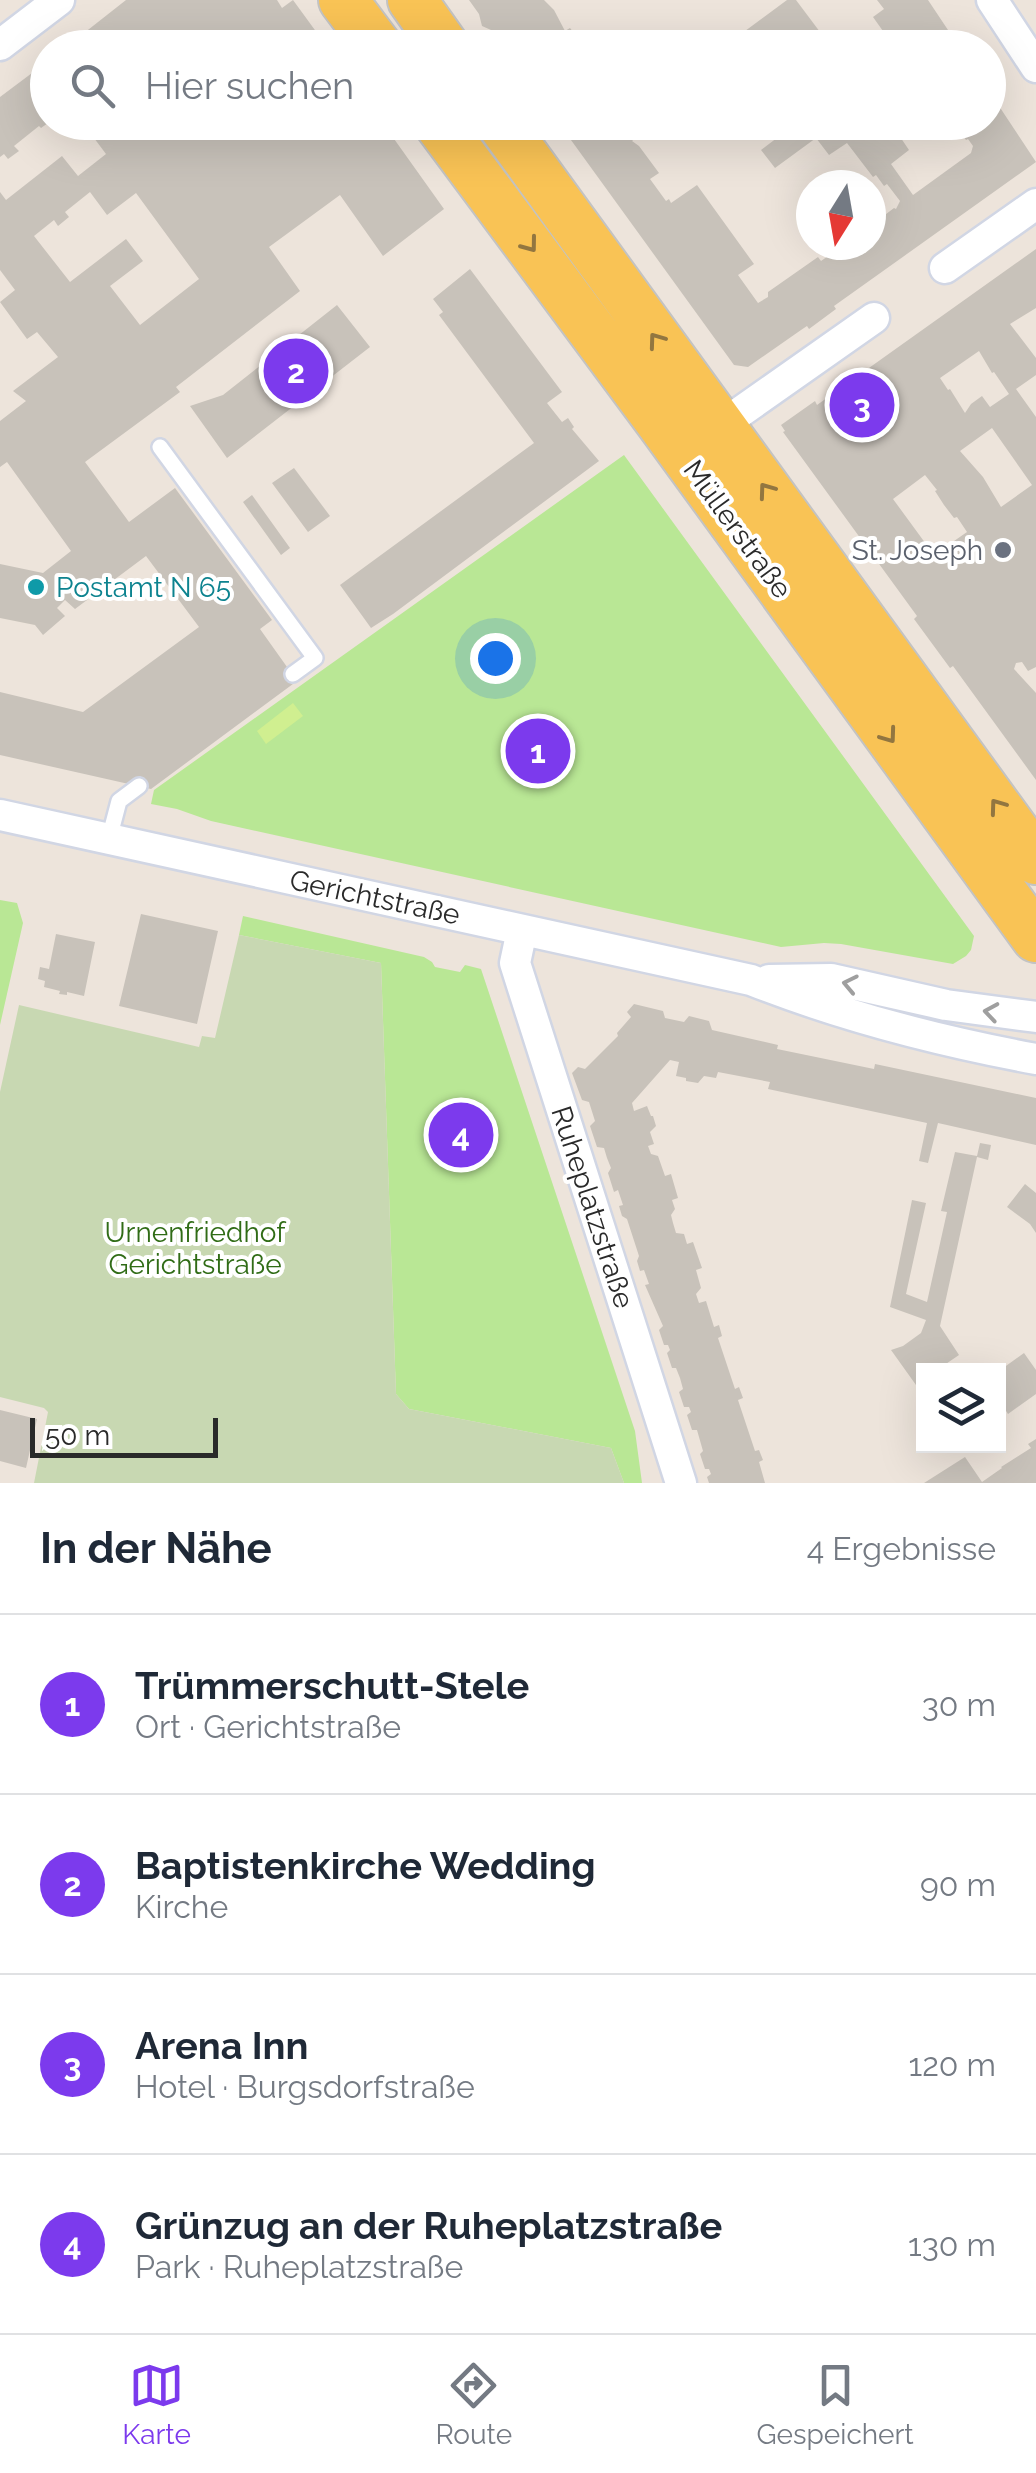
<!DOCTYPE html>
<html lang="de">
<head>
<meta charset="utf-8">
<style>
  body { margin:0; font-family:Raleway,sans-serif; background:#f6f6f7; color:#1f2937 }
  .controls { position:absolute; right:30px; bottom:30px; display:grid; overflow:hidden; border-radius:0px; box-shadow:0 10px 40px #0002 }
  .controls button { width:90px; height:90px; display:grid; place-items:center; padding:0; border:0; border-bottom:2px solid #e0e1e3; background:#fff; color:#1f2937; font:50px sans-serif }
  .compass { position:absolute; left:796px; top:170px; width:90px; height:90px; border-radius:50%; background:#fff; box-shadow:0 10px 40px #0002; rotate:191deg }
  .scale { position:absolute; left:30px; bottom:25px; width:188px; box-sizing:border-box; padding-left:10px; border:5px solid #2a2a2a; border-top:0; font-size:28px; line-height:35px; white-space:nowrap; color:#2a2a2a; -webkit-text-stroke:8px #fff; paint-order:stroke }
  .you { position:absolute; left:495px; top:658px; width:35px; height:35px; margin:-25px; border:8px solid #fff; border-radius:50%; background:#1a73e8; box-shadow:0 0 0 15px #1a73e833 }
  .badge { display:grid; place-items:center; width:65px; height:65px; border-radius:50%; background:#7c3aed; color:#fff; font-size:32px; font-weight:700 }
  .pin { position:absolute; translate:-50% -50%; border:5px solid #fff; box-shadow:0 2px 10px #0006 }
  .list { margin:0; padding:0; list-style:none }
  h2 { display:flex; justify-content:space-between; align-items:center; height:130px; margin:0; padding:0 40px; font-size:42px }
  h2 small { font-size:32px; font-weight:400; color:#747a83 }
  .list li { display:grid; grid-template-columns:65px 1fr auto; gap:30px; align-items:center; box-sizing:border-box; height:180px; padding:0 40px; border-top:2px solid #e0e1e3 }
  .list b { display:block; font-size:38px; white-space:nowrap }
  .list p { margin:0; font-size:32px; white-space:nowrap; color:#747a83 }
  .list em { font-size:32px; font-style:normal; color:#747a83 }
  .icon { flex:none; width:55px; height:55px; fill:none; stroke:currentColor; stroke-width:2; stroke-linecap:round; stroke-linejoin:round }
  .map { position:relative; flex:none; width:1036px; height:1483px; overflow:hidden }
  .search { position:absolute; background:#fff; box-shadow:0 10px 40px #0002; left:30px; right:30px; top:30px; height:110px; display:flex; align-items:center; gap:25px; box-sizing:border-box; padding:0 35px; border-radius:55px; color:#747a83; font-size:38px }
  .sheet { height:850px; background:#fff }
  nav { display:flex; justify-content:space-around; align-items:center; box-sizing:border-box; height:140px; border-top:2px solid #e0e1e3; background:#fff; font-size:28px; color:#747a83 }
  nav a { display:grid; justify-items:center; gap:5px }
  nav .on { color:#7c3aed }
  .map>svg:first-child { display:block }
</style>
</head>
<body>
<div class="map">
<svg width="1036" height="1483" viewBox="0 0 1036 1483">
  <rect width="100%" height="100%" fill="#ede4db"/>
  <path fill="#b9e795" d="M624 455 974 936 971 950 966 956 953 964 841 944 824 943 781 947 211 821 177 809 151 804 154 790Z
    M0 900 17 903 23 923 0 1025Z
    M243 916 424 957 432 962 435 967 460 972 465 965 481 969 635 1431 642 1483H624L611 1448 409 1409 396 1394 381 963 239 935Z"/>
  <path fill="#c8d8b2" d="M239 935 381 963 396 1394 409 1409 611 1448 624 1483H34L48 1412 44 1408 0 1397V1092L19 1005 199 1047 202 1036 215 1038Z"/>
  <path fill="#d0ef90" d="M293 703 303 716 266 744 257 731Z"/>
  <path fill="#c8c2ba" fill-rule="evenodd" d="M126 0H277L282 8 293 0 328 48H65Z
    M469 0H544L554 10 565 31 570 28 580 41 576 45 577 48H503L491 30 482 26 479 14Z
    M787 0H796L832 48H751L741 34Z
    M877 0H928L960 48H895L873 17 884 9Z
    M48 61V123L41 128 39 126 14 146 19 151 8 159 4 154 0 157V97Z
    M989 91 1036 162 834 306 836 309 809 329 807 326 801 330 748 367 734 365 563 129 558 131 552 125 553 122H635L642 132 632 141 639 146 659 173 650 179 666 201 669 199 671 203 697 185 754 264 738 275 758 303 768 297V292L818 257 821 261 831 254 828 250 835 245H871V219L874 217 877 221 894 208 896 209 900 201 887 184 884 186 876 175 873 177 847 143 829 155 816 138 775 168 761 150 798 122H890L909 150 891 164 913 195 971 153 973 146 968 139 966 140 955 122H989Z
    M82 122H202L213 138 236 122H382L444 209 383 256 340 195 269 247 300 291 176 387 180 392 85 462 129 522 175 488 272 620 260 629 297 681 151 789 0 755V692L83 712 199 627 146 556 75 609 65 600 57 608 65 616 43 635 35 625 0 618V564L43 573 71 551 7 462 0 467V421L26 401 13 391 58 357 37 332 27 339 0 302 15 290 0 270V192L6 200 62 156 78 176 106 154ZM90 192 107 215 136 193 199 279 140 325 110 286 143 261 126 239 70 282 34 236 54 220 58 226 69 217 65 212Z
    M1036 249V308L1010 324 1036 358V375L1016 389 1036 417V667L1028 671 1022 662 1016 663 1014 669 1036 693V780L953 666 950 668 914 619 917 616 783 432 785 431 781 425 815 401 817 405ZM979 351 992 373 994 372 1009 394 990 407 982 396 971 404 965 413 950 389 948 390 940 378ZM992 428 1032 485 1001 507 983 477 960 451ZM925 475 937 490 935 491 944 505 954 518 957 517 967 532 934 555 893 499Z
    M470 269 562 392 547 403 562 422 568 418 574 427 572 429 599 461 393 614 371 628 340 585 534 443 439 315 443 312 433 299Z
    M337 305 370 347 227 458 190 406 223 395Z
    M294 468 330 516 308 532 272 483Z
    M252 495 290 548 281 555 243 502Z
    M141 914 218 931 197 1024 119 1006Z
    M56 934 95 942 84 996 67 992V995L59 994 60 991 44 987 45 981 38 979 40 967 49 969Z
    M634 1004 663 1011 665 1018 684 1022 689 1016 709 1021 712 1030 778 1045 777 1049 874 1069 875 1064 1036 1098V1145L938 1123 928 1163 919 1161 927 1123 768 1089 770 1082 718 1072 716 1078 704 1076 698 1083 686 1081V1078L676 1076 679 1062 670 1060 632 1103 634 1111 647 1106 651 1116H653L656 1126 650 1132 654 1144 648 1146 651 1154 658 1156 665 1176 671 1174 678 1198 672 1200 675 1209 671 1215 673 1223 676 1233 684 1234 687 1244 693 1242 702 1268 696 1270 701 1288 696 1294 699 1303 706 1301 714 1327 719 1325 722 1336 718 1338 735 1389 739 1387 743 1398 738 1400 755 1451 759 1450 763 1460 759 1462 765 1483H709L707 1477 711 1474 709 1469H705L700 1454 703 1451 697 1430H692L687 1415 691 1412 689 1407H684L679 1392 683 1389 680 1378 676 1368H672L667 1353 670 1350 668 1345H664L659 1330 663 1326 645 1285 649 1284 644 1270 640 1271 637 1261 639 1256 627 1219 622 1216 619 1206 623 1205 618 1190 614 1192 608 1173 611 1168 607 1158 604 1148 597 1147 590 1126 595 1121 589 1102 582 1100 572 1073 578 1067 585 1069 618 1036 617 1033 631 1017 627 1012Z
    M980 1143 991 1145 988 1160 977 1157 940 1326 959 1355 937 1370H924V1380L916 1385 891 1350 903 1346 921 1333 926 1320 890 1307 912 1200 926 1203 906 1294 927 1302 947 1212 941 1211 955 1152 977 1156Z
    M1025 1184 1036 1193V1233L1030 1224 1007 1207Z
    M1024 1353 1036 1370V1394L1008 1414 999 1400V1371Z
    M0 1410 37 1419 26 1468 0 1461Z
    M1036 1439V1483H924L965 1457 982 1482 1002 1468 1001 1467 1031 1448 1028 1444Z"/>
  <g fill="none" stroke-linecap="round" stroke-linejoin="round">
    <defs>
      <path id="lane" d="M160 447 315 658 293 674
        M109 839 119 801 139 786"/>
      <path id="street" d="M992 0 1036 67
        M0 45 59 0
        M945 268 1036 204
        M709 434 874 318
        M0 815 751 980C842 1016 939 1041 1036 1059
        M522 930 515 963 681 1483
        M769 980 831 979 946 1005 1036 1017"/>
      <path id="primary" d="M343 0 379 48
        M412 0 446 48
        M437 122 660 422 1036 938
        M500 122 1036 860"/>
    </defs>
    <use href="#lane" stroke="#d1d6e4" stroke-width="20"/>
    <use href="#street" stroke="#d1d6e4" stroke-width="35"/>
    <use href="#primary" stroke="#c3c3c3" stroke-width="52"/>
    <use href="#lane" stroke="#fff" stroke-width="15"/>
    <use href="#street" stroke="#fff" stroke-width="30"/>
    <use href="#primary" stroke="#f9c355" stroke-width="48"/>
  </g>
  <defs><path id="oneway-chevron" d="M-2-3.5L2.5 0L-2 3.5" fill="none" stroke-width="1.6" stroke-linecap="round" stroke-linejoin="round" transform="scale(2.5)"/></defs>
  <g stroke="#927640">
    <use href="#oneway-chevron" transform="translate(530 245) rotate(53)"/>
    <use href="#oneway-chevron" transform="translate(656 340) rotate(-126)"/>
    <use href="#oneway-chevron" transform="translate(766 490) rotate(-126)"/>
    <use href="#oneway-chevron" transform="translate(889 736) rotate(54)"/>
    <use href="#oneway-chevron" transform="translate(997 806) rotate(-126)"/>
  </g>
  <g stroke="#9f9f9f">
    <use href="#oneway-chevron" transform="translate(850 984) rotate(-168)"/>
    <use href="#oneway-chevron" transform="translate(991 1012) rotate(-171)"/>
  </g>
  <circle fill="#6b7280" stroke="#fff" stroke-width="4" cx="1003" cy="550" r="10"/>
  <circle fill="#0f9aa8" stroke="#fff" stroke-width="4" cx="36" cy="587" r="10"/>
  <g text-anchor="middle" stroke-width="8" stroke-linejoin="round" paint-order="stroke">
    <g font-size="28" fill="#2a2a2a" stroke="#fff">
      <text transform="translate(738 529) rotate(54)" y="10">Müllerstraße</text>
      <text transform="translate(375 897) rotate(12)" y="10">Gerichtstraße</text>
      <text transform="translate(593 1207) rotate(72)" y="10">Ruheplatzstraße</text>
    </g>
    <g font-size="28" fill="#5b616d" stroke="#fff" text-anchor="end">
      <text x="983" y="560">St. Joseph</text>
    </g>
    <g font-size="28" fill="#0d838f" stroke="#fff" text-anchor="start">
      <text x="56" y="597">Postamt N 65</text>
    </g>
    <g font-size="28" fill="#306c16" stroke="#fff">
      <text x="195" y="1242">Urnenfriedhof<tspan x="195" dy="32">Gerichtstraße</tspan></text>
    </g>
  </g>
</svg>
<div class="controls">
<button><svg class="icon" aria-label="layers" viewBox="0 0 24 24"><path d="M12 4l9 5-9 5-9-5zM3 14l9 5 9-5"/></svg></button>
</div>
<svg class="compass" viewBox="-18 -18 36 36"><path d="M0-13l5 13h-10z" fill="#e53935"/><path d="M0 13l5-13h-10z" fill="#747a83"/></svg>
<div class="scale">50 m</div>
<div class="you"></div>
<div class="pin badge" style="left:538px;top:751px">1</div>
<div class="pin badge" style="left:296px;top:371px">2</div>
<div class="pin badge" style="left:862px;top:405px">3</div>
<div class="pin badge" style="left:461px;top:1135px">4</div>
<div class="search"><svg class="icon" aria-label="search" viewBox="0 0 24 24"><circle cx="10" cy="10" r="6"/><path d="M15 15l6 6"/></svg>Hier suchen</div>
</div>
<section class="sheet">
<h2>In der Nähe<small>4 Ergebnisse</small></h2>
<ul class="list">
<li><span class="badge">1</span><div><b>Trümmerschutt-Stele</b><p>Ort · Gerichtstraße</p></div><em>30 m</em></li>
<li><span class="badge">2</span><div><b>Baptistenkirche Wedding</b><p>Kirche</p></div><em>90 m</em></li>
<li><span class="badge">3</span><div><b>Arena Inn</b><p>Hotel · Burgsdorfstraße</p></div><em>120 m</em></li>
<li><span class="badge">4</span><div><b>Grünzug an der Ruheplatzstraße</b><p>Park · Ruheplatzstraße</p></div><em>130 m</em></li>
</ul>
</section>
<nav>
<a class="on"><svg class="icon" aria-label="map" viewBox="0 0 24 24"><path d="M3 6l6-2 6 2 6-2v14l-6 2-6-2-6 2zM9 4v14M15 6v14"/></svg>Karte</a>
<a><svg class="icon" aria-label="directions" viewBox="0 0 24 24"><path d="M12 3l9 9-9 9-9-9zM9 14v-3h6M13 9l2 2-2 2"/></svg>Route</a>
<a><svg class="icon" aria-label="saved" viewBox="0 0 24 24"><path d="M7 4h10v16l-5-4-5 4z"/></svg>Gespeichert</a>
</nav>
</body>
</html>
